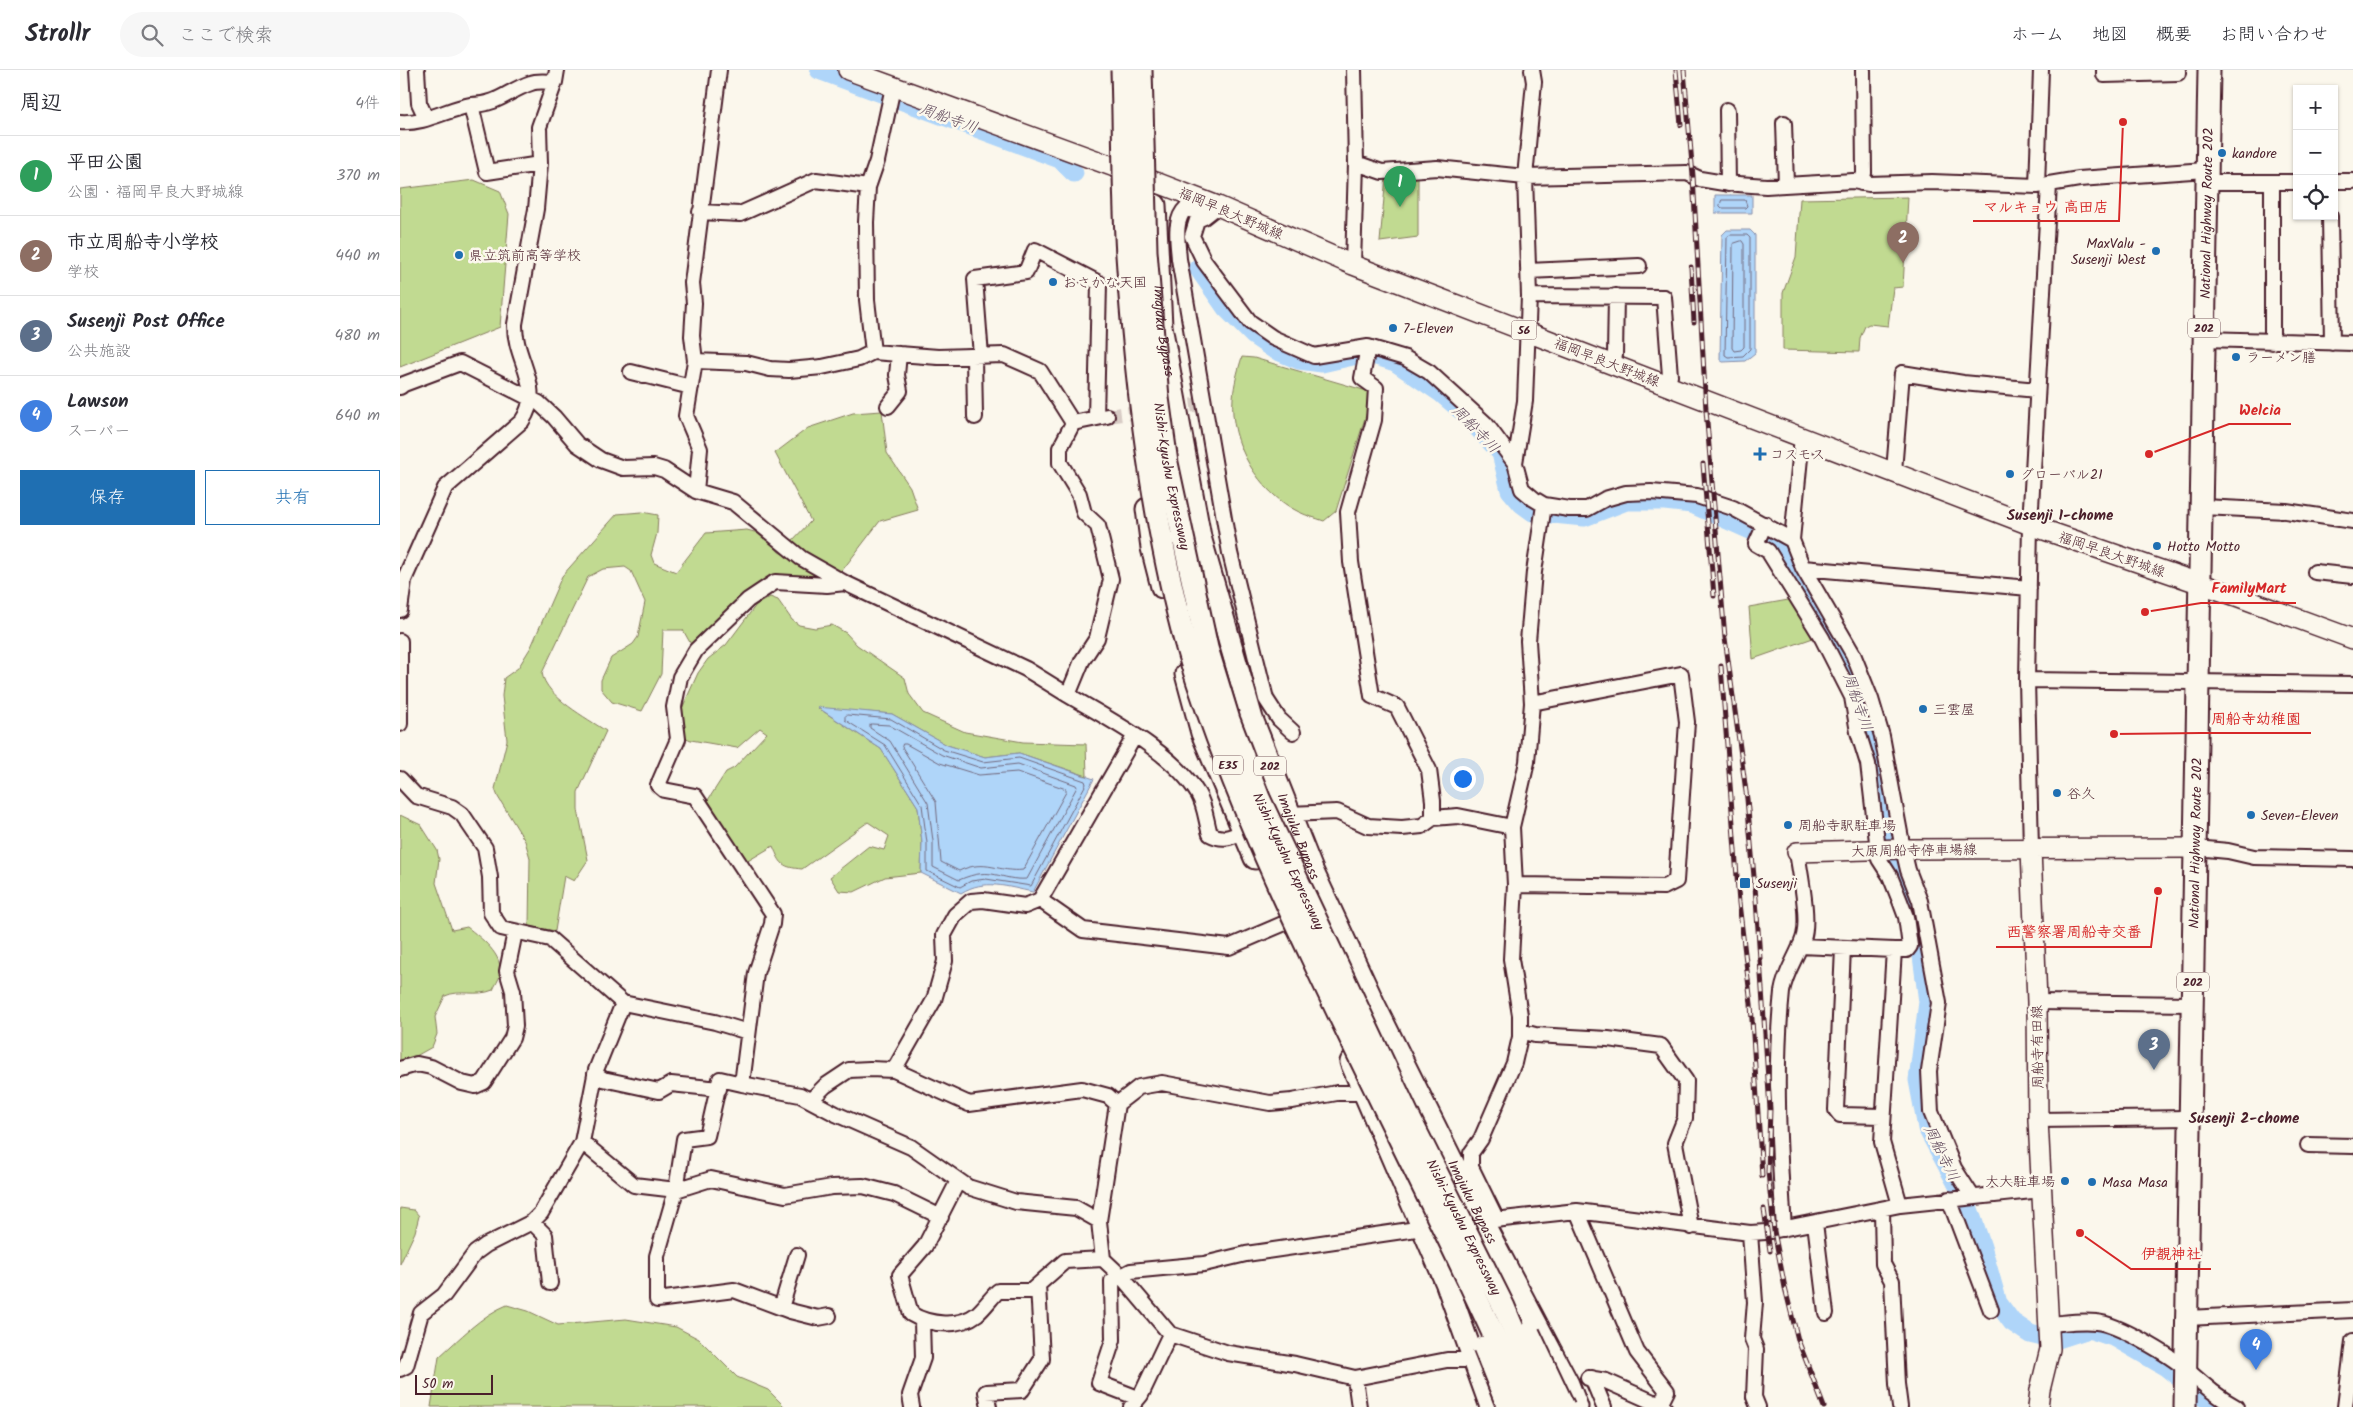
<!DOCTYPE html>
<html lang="ja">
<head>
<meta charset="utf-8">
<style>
  body { margin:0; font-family:Kalam,"Klee One",sans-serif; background:#f7f7f7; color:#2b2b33 }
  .controls { position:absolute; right:15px; top:15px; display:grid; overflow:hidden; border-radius:0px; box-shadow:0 1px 4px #0004 }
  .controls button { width:45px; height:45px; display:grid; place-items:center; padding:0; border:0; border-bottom:1px solid #e1e1e2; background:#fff; color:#2b2b33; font:25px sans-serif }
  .scale { position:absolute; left:15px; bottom:12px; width:78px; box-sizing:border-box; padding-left:5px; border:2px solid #4a1f2b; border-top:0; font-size:14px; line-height:18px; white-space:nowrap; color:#4a1f2b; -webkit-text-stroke:4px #fbf7ec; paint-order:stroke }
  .you { position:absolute; left:1062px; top:708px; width:18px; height:18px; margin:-12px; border:4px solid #fff; border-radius:50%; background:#1a73e8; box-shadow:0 0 0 8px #1a73e833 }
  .badge { display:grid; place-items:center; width:32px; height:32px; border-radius:50%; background:#1f6fb2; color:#fff; font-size:16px; font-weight:700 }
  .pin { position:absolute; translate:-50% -41px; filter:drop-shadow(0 1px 2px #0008) }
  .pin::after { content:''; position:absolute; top:26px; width:18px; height:15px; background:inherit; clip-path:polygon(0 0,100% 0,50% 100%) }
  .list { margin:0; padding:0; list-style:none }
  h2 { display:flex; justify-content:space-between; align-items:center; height:65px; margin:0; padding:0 20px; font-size:21px }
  h2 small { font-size:16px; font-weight:400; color:#7c7c81 }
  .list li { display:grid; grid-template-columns:32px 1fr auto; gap:15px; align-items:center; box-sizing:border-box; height:80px; padding:0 20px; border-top:1px solid #e1e1e2 }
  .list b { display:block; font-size:19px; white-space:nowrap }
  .list p { margin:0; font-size:16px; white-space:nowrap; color:#7c7c81 }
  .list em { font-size:16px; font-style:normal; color:#7c7c81 }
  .actions { display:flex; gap:10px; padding:15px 20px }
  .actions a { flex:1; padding:11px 0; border:1px solid #1f6fb2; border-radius:0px; text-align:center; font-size:18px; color:#1f6fb2 }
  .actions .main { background:#1f6fb2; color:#fff }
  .icon { flex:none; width:28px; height:28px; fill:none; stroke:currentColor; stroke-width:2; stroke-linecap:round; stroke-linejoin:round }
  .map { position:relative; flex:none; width:1953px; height:1337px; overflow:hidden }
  header { display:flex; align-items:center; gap:30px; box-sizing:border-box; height:70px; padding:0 25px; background:#fff; border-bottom:1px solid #e1e1e2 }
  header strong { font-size:24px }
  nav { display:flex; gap:28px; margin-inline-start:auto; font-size:18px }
  .search { width:350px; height:45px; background:#f7f7f7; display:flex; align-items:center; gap:12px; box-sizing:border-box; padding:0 18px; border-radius:28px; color:#7c7c81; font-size:19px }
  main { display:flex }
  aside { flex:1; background:#fff }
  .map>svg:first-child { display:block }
</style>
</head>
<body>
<header>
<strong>Strollr</strong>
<div class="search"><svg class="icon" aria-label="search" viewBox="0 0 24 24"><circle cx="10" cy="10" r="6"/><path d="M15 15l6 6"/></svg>ここで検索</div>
<nav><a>ホーム</a><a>地図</a><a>概要</a><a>お問い合わせ</a></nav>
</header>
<main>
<aside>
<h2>周辺<small>4件</small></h2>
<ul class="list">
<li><span class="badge" style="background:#2e9e5b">1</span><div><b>平田公園</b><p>公園 · 福岡早良大野城線</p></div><em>370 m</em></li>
<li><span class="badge" style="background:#8d6e63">2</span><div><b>市立周船寺小学校</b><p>学校</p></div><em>440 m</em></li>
<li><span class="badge" style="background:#5c6f8a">3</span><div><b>Susenji Post Office</b><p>公共施設</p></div><em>480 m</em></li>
<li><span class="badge" style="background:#3f7fe0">4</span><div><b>Lawson</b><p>スーパー</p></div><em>640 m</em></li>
</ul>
<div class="actions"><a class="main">保存</a><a>共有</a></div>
</aside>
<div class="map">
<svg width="1953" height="1337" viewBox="0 0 1953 1337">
  <rect width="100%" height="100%" fill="#fbf7ec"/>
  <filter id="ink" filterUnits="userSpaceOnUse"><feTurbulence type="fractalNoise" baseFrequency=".02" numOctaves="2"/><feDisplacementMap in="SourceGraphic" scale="10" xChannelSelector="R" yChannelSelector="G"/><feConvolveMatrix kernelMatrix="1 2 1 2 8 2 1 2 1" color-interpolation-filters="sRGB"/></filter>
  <g filter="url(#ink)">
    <path fill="#c1da91" stroke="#867c5e" d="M1018 105V167L980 172 986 106Z
      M74 110 100 121 109 144 100 257 0 297V119Z
      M1508 127 1503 217 1493 218 1488 256 1469 254 1465 256 1460 268 1459 282 1383 280V223L1396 187 1400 129Z
      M842 287 854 288 967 321 970 332 936 441 924 451C916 448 907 446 899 442 859 423 829 373 833 328 834 314 838 300 842 287Z
      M482 341 487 383 510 417 518 440 480 451 441 502 390 473 411 451 375 383 408 358 453 343Z
      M242 442 258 445 257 463 251 485 254 493 276 502 306 463 347 460 362 464 379 482 426 506V510L369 507 293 578 283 560H263L261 604 242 641 212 632 201 619V610L211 588 233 574 238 567 245 532 231 501 225 497 203 499 188 507 142 603C146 627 187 648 206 661L178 722V740L188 790 174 811 164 806 155 861 129 856 130 788 125 771 98 727 95 719 107 670 102 626 104 608 118 598 131 577 162 506 217 444Z
      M370 527 378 530 392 550 399 555 415 558 432 555 446 563 457 575 505 608 509 624 523 643 565 662 623 672 686 674 687 706 619 683 585 687 547 675 492 644 418 638 481 679 518 737 522 773 521 803 485 807 454 822 439 821 430 807 469 776 484 780 489 766 468 752 402 799C382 797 381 795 373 776L346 792 308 730 326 702 334 698 367 663 360 658 337 678 291 670 284 667 280 643 298 603 308 589 326 575 356 535Z
      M1394 529 1416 567 1353 589 1349 537Z
      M0 745 21 755 37 780 39 789 36 813 52 860 67 857C81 868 104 885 100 905 99 910 95 915 93 920 77 927 60 919 45 926L35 947 37 964 32 977 0 995Z
      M0 1138 14 1140 19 1146 15 1162 0 1194Z
      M107 1235 128 1241 158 1255 226 1249 276 1257 299 1269 337 1307 368 1320 385 1337H31L39 1287C59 1269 82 1245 107 1235Z"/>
    <path fill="#afd5f9" stroke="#878ca7" d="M1315 125H1352V143H1315Z
      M1327 160H1350L1355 165V283L1345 291 1323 292 1320 290 1322 165Z
      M417 637 492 644 547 675 585 687 619 683 694 709 633 822C607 817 585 808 561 823L521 803 522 773 518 737 481 679Z"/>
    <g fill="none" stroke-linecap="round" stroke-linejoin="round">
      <path stroke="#72687d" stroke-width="1" d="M1322 130H1345L1347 136 1345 138H1322L1320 136Z
        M1330 165H1347L1350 168V279L1343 286 1328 287 1325 285 1327 168Z
        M1342 171 1344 174V277L1341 280 1334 281 1332 278 1333 174Z
        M447 645 491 649 544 680 583 692 619 688 685 711 686 714 631 816 586 809 571 811 560 817 527 801V773L522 735 485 675 445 650V647Z
        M472 654 489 655 542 685 581 698 618 694 676 715 677 717 627 809C599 811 593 795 559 810L533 797V771L528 733 490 671 470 658V655Z
        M503 674H506L540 693 579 705 617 702 666 719V722L623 800C599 803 586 788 559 801L541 792 536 732 502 677Z"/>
      <path stroke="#afd5f9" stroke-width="19" d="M419 0 660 89 674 103
        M798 198 826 238 854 266 873 279 899 290 922 293 957 285 976 286 995 292 1042 324 1063 342 1101 383 1110 420 1122 434 1133 442 1184 447 1226 431H1265L1292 434 1375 471 1427 552 1461 632 1476 687 1487 769 1502 809 1515 850 1522 886 1528 932 1518 1010 1527 1058 1567 1133 1582 1177 1598 1233 1612 1252 1630 1264 1655 1270 1689 1259 1716 1268 1766 1297 1816 1337"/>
      <path stroke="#d8ccc5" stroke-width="14" stroke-dasharray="14 7" stroke-linecap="butt" d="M770 338 804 334
        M707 346 748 341"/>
      <defs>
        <path id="minor" d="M17 0 19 33 26 48
          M1704 0V5L1778 3V0
          M71 35C100 34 107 21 131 13 138 10 148 12 155 12
          M1327 40 1328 114
          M0 52C25 54 47 39 71 35L87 102 140 94
          M1384 53 1386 115
          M956 93 982 102 1037 98 1125 107 1287 103 1300 109 1324 113 1366 116 1453 111 1469 114 1532 112 1637 116 1679 109 1806 100
          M1934 111H1953
          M1806 112H1897
          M1872 112V272
          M1461 113 1464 103 1463 0
          M1637 116 1641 0
          M818 136 804 147 797 150 792 166 804 191 850 252 873 268 914 286 968 277 1005 288 1029 302 1086 354 1115 393 1122 419 1134 429 1144 435 1169 439H1187L1205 429 1226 423 1251 422 1297 426 1333 438 1392 470 1403 498 1453 584 1471 629 1482 666 1503 779 1508 800 1520 831 1539 933 1529 1001 1531 1042 1554 1098 1572 1126
          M300 142 340 144 416 110 468 117
          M1930 146 1932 273
          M797 150 798 143 786 138C773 150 778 173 779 189L830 483 866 629 879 649 893 662
          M953 195 956 93 954 0
          M1128 201 1239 196
          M1129 226 1264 227 1270 306 1267 315
          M1804 269 1953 273
          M968 277 962 308 976 318 974 350 948 442 951 492 972 626 997 637 1029 700 1033 731V748
          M473 282 467 230 466 152 468 117 477 91 493 17
          M574 286 575 347
          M581 286 575 209 626 202 635 180 699 213 696 348
          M295 291 346 293 370 299 389 300 422 297 459 289 473 282 538 287 604 285 640 301 673 353
          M1213 293 1215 285 1216 226
          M231 302 291 317
          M0 317 4 314 60 293 139 333 154 347 177 374 201 390 223 398 254 397 264 400 296 421 333 432 401 488 445 513 626 599 668 625
          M488 336 500 321 497 305 499 284
          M707 346 673 353 660 378V393L679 424 684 443 698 456 711 509 697 568 682 591 668 625C710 650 773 682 798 724 805 735 806 751 810 764 823 771 831 767 843 762
          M1115 393 1125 331 1129 226 1125 107 1134 12 1132 0
          M1494 401 1502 303 1563 313 1637 320
          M296 421 300 379 286 346 295 291 292 266 294 233 292 213 319 0
          M1802 437 1886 441 1953 451
          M1365 454 1356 474 1368 481 1422 568 1452 627 1458 662 1468 694 1479 789 1490 806 1500 831 1506 847 1510 876 1507 880H1494
          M1392 470 1402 367
          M1403 498 1629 518
          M1915 502 1953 506
          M445 513 427 515 375 512 348 530 296 580 280 607 274 637 278 669 258 715 264 720 295 726 373 844 372 854 356 903 342 1014 400 1025 436 1044 511 1077 568 1117 616 1132 676 1138 699 1151
          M0 540 4 510 45 418 122 351C145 317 114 290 115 254L136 139 140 94 139 57 155 12 157 0
          M0 571V654
          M1627 610 1953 614
          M0 709 16 726 52 737 62 744 85 778 90 807 91 843 101 858 150 869 223 933 315 952 348 962
          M889 744 937 742 968 756 1002 758 1022 756 1033 748 1058 746 1112 757
          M1796 778 1828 781 1854 787 1953 789
          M1631 779 1627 610 1630 455 1649 115
          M1115 815 1264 817 1276 811 1287 652 1281 604 1132 633
          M640 830 683 860 829 877 885 853
          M1400 876 1494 880 1482 1072 1500 1135
          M1443 878 1436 1040 1440 1045 1483 1046
          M1637 932 1793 934
          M1120 961 1135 965 1208 969 1261 976 1286 1011 1285 1048 1275 1073 1291 1157
          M0 999 17 994 31 997 62 1013 75 1016 84 1012 112 968 115 956 113 921 107 901 115 862
          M494 1000 534 930 545 891 544 865 555 845 571 831 583 830 625 836 640 830 734 667
          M195 1004 203 1009 259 1021 271 1014 319 1019
          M342 1014 320 1009 307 1066 284 1069 276 1120 257 1186V1230L334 1220 390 1241 418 1248 429 1246
          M965 1023H937L892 1031 870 1033 762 1013 739 1017 717 1034 699 1151 703 1189 721 1206 770 1264 828 1283 895 1294 955 1308 1047 1290H1074
          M411 1030 425 1016 449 1000 470 999 494 1000 569 1034 682 1019 708 1026 717 1034
          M1638 1050 1790 1048
          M182 1072 234 1115 276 1120 311 1109 385 1125 432 1117 463 1116 494 1124 541 1147
          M1908 1075 1953 1076
          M558 1111 525 1176 500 1205 511 1244C529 1255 559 1258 577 1244 585 1237 591 1228 598 1221H631L665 1191 703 1189
          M1549 1129 1591 1240
          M1482 1139 1483 1194 1492 1211 1497 1314 1500 1337
          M1177 1141 1237 1282 1267 1321 1260 1335
          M1096 1148 1071 1097V1083L1081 1069 1114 993 1120 967V945L1111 889 1115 815 1112 757 1127 692 1132 633 1128 571 1134 502 1144 435
          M132 1152 145 1165 150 1213
          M1076 1152 1177 1141 1350 1163 1366 1162 1500 1135 1642 1120
          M1415 1153 1426 1243
          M1384 1159C1379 1081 1374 1000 1382 922 1385 902 1397 887 1403 869 1410 850 1400 803 1397 782
          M1350 1163 1355 1232 1352 1269 1356 1279 1354 1327 1358 1337
          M381 1238 397 1185
          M1787 1248 1953 1240
          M1650 1254C1665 1253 1680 1250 1696 1252 1718 1254 1770 1285 1787 1300 1803 1314 1817 1327 1836 1337
          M0 1299 6 1296 21 1243 44 1225 75 1183 86 1175 132 1152 141 1143 182 1072 196 1000 223 933
          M955 1308 959 1337
          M1188 1308 1206 1311 1264 1337
          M1192 1308 1204 1337
          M738 1328 699 1313 713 1270 712 1211 731 1201 804 1194 846 1184 1030 1157
          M512 1337 510 1325 523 1288 522 1251
          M589 1337 586 1322 622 1320 642 1289 638 1215
          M731 1337 741 1325 770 1264
          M1945 1337 1953 1271"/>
        <path id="major" d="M448 0 753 111 818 136 953 195 1630 455 1839 527 1953 569
          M1631 779 1637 932 1638 1050 1650 1279 1640 1320 1638 1337
          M1397 782 1503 779 1796 778"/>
        <g id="highway">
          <path id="s1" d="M755 135 761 256 800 467 852 649 912 800 974 934 1082 1151 1168 1314 1177 1337"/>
          <path d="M747 439 752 478 762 517"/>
          <path d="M786 604 802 663 855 788"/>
          <path d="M951 992 1046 1212 1091 1337"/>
          <path id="s2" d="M1785 1337 1809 0"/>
        </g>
      </defs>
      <use href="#minor" stroke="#4a1f2b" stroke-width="18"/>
      <use href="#major" stroke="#4a1f2b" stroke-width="22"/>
      <use href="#highway" stroke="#4a1f2b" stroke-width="25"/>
      <use href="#minor" stroke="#fbf7ec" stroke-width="14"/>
      <use href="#major" stroke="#fbf7ec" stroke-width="19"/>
      <use href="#highway" stroke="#fbf7ec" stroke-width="21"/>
      <defs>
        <path id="rail" d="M1276 0 1281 55
          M1284 0 1293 106 1306 340 1325 568 1347 729 1356 829 1370 1039 1368 1102 1374 1161 1385 1218 1398 1270 1424 1337
          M1291 197 1294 252
          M1303 394 1314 526
          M1321 596 1339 833 1351 934 1362 1106
          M1364 1139 1370 1181"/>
      </defs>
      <use href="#rail" stroke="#4a1f2b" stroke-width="5"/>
      <use href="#rail" stroke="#fbf7ec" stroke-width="3" stroke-dasharray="9" stroke-linecap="butt"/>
      <defs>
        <g id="highway-bridge">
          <path d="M722 0C724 62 723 123 727 185 733 277 743 369 760 460 768 502 777 544 789 585 821 689 865 789 912 888 982 1038 1060 1185 1126 1337"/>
          <path id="s3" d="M741 0 746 181 758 328 767 393 807 578 829 650 859 728 1010 1049 1104 1237 1146 1337"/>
          <path d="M1129 1263 1164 1337"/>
          <path d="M1084 1277 1108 1337"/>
        </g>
      </defs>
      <use href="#highway-bridge" stroke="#4a1f2b" stroke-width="25" stroke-linecap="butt"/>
      <use href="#highway-bridge" stroke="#fbf7ec" stroke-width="21"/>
    </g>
  </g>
  <g fill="#1f6fb2" stroke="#fbf7ec" stroke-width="2">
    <circle cx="1822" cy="83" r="5"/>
    <circle cx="1756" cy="181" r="5"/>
    <circle cx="59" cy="185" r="5"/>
    <circle cx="653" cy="212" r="5"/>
    <circle cx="993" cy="258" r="5"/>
    <circle cx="1836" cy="287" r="5"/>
    <path d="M1357.5 376.5h5v5h5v5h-5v5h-5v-5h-5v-5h5z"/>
    <circle cx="1610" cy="404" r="5"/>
    <circle cx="1757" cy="476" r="5"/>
    <circle cx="1523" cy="639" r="5"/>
    <circle cx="1657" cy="723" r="5"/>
    <circle cx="1851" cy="745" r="5"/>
    <circle cx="1388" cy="755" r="5"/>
    <rect x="1339" y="807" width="12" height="12" rx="2.5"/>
    <circle cx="1665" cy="1111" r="5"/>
    <circle cx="1692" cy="1112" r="5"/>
  </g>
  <g text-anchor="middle" stroke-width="5" stroke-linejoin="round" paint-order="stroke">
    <g fill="#fbf7ec" stroke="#7f6065" stroke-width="1">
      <rect x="1788" y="248.5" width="32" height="19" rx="4"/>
      <rect x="1111.5" y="250.5" width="25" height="19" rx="4"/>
      <rect x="813" y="685.5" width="30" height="19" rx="4"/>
      <rect x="854" y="686.5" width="32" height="19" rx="4"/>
      <rect x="1777" y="902.5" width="32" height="19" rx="4"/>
    </g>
    <g font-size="12" font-weight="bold" fill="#4a1f2b">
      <text x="1804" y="262">202</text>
      <text x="1124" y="264">56</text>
      <text x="828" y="699">E35</text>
      <text x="870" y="700">202</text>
      <text x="1793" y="916">202</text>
    </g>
    <g font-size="14" fill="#4a1f2b" stroke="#fbf7ec" text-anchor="start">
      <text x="1832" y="88">kandore</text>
      <text x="1746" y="178" text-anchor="end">MaxValu -<tspan x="1746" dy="16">Susenji West</tspan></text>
      <text x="69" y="190">県立筑前高等学校</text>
      <text x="663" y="217">おさかな天国</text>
      <text x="1003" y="263">7-Eleven</text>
      <text x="1846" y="292">ラーメン膳</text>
      <text x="1370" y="389">コスモス</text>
      <text x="1620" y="409">グローバル21</text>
      <text x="1767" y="481">Hotto Motto</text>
      <text x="1533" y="644">三雲屋</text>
      <text x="1667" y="728">谷久</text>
      <text x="1861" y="750">Seven-Eleven</text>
      <text x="1398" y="760">周船寺駅駐車場</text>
      <text x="1356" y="818">Susenji</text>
      <text x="1655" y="1116" text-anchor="end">大大駐車場</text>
      <text x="1702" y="1117">Masa Masa</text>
    </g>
    <g font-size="14" fill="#4a1f2b" stroke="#fbf7ec">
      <text transform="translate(831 143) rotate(23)" y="5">福岡早良大野城線</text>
      <text dy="5" stroke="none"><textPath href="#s2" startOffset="1194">National Highway Route 202</textPath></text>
      <text dy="5" stroke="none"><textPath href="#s1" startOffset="126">Imajuku Bypass</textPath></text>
      <text transform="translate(1207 292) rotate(21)" y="5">福岡早良大野城線</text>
      <text dy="5" stroke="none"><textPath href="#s3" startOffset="408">Nishi-Kyushu Expressway</textPath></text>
      <text transform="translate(1712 484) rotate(19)" y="5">福岡早良大野城線</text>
      <text dy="5" stroke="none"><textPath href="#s1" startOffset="651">Imajuku Bypass</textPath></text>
      <text dy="5" stroke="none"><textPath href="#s2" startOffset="564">National Highway Route 202</textPath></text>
      <text transform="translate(1514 780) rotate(-1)" y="5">大原周船寺停車場線</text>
      <text dy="5" stroke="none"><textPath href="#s3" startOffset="812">Nishi-Kyushu Expressway</textPath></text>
      <text transform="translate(1637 977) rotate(-91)" y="5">周船寺有田線</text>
      <text dy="5" stroke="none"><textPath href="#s1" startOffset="1056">Imajuku Bypass</textPath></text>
      <text dy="5" stroke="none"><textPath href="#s3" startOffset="1218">Nishi-Kyushu Expressway</textPath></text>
    </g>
    <g font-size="15" font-style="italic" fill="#634c5e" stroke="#fbf7ec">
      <text transform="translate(549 48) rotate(20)" y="5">周船寺川</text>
      <text transform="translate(1076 359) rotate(46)" y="5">周船寺川</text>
      <text transform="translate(1458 632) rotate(71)" y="5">周船寺川</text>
      <text transform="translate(1542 1083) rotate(64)" y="5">周船寺川</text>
    </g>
    <g font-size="15" font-weight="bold" fill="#4a1f2b" stroke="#fbf7ec">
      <text x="1660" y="450">Susenji 1-chome</text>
      <text x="1844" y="1053">Susenji 2-chome</text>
    </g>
  </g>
  <path fill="none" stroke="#d62828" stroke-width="2" d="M1723 52L1719 151H1573M1749 384L1829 354H1891M1745 542L1801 533H1896M1714 664L1801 663H1911M1758 821L1751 877H1596M1680 1163L1731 1199H1811"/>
  <g fill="#d62828" stroke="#fbf7ec" stroke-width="2">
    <circle cx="1723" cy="52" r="5"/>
    <circle cx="1749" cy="384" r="5"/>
    <circle cx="1745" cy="542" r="5"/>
    <circle cx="1714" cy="664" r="5"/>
    <circle cx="1758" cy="821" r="5"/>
    <circle cx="1680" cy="1163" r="5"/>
  </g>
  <g font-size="15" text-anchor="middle" font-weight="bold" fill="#d62828" stroke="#fbf7ec" stroke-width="5" stroke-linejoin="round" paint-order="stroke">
    <text x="1646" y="142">マルキョウ 高田店</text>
    <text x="1860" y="345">Welcia</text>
    <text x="1849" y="523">FamilyMart</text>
    <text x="1856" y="654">周船寺幼稚園</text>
    <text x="1674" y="867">西警察署周船寺交番</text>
    <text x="1771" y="1189">伊覩神社</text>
  </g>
</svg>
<div class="controls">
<button>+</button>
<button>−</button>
<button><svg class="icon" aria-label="locate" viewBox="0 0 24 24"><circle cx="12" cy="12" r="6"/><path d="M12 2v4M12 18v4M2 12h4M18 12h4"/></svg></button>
</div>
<div class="scale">50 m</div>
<div class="you"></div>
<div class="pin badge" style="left:1000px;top:137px;background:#2e9e5b">1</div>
<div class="pin badge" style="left:1503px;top:193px;background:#8d6e63">2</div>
<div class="pin badge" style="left:1754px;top:1000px;background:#5c6f8a">3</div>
<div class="pin badge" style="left:1856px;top:1300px;background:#3f7fe0">4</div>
</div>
</main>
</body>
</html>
